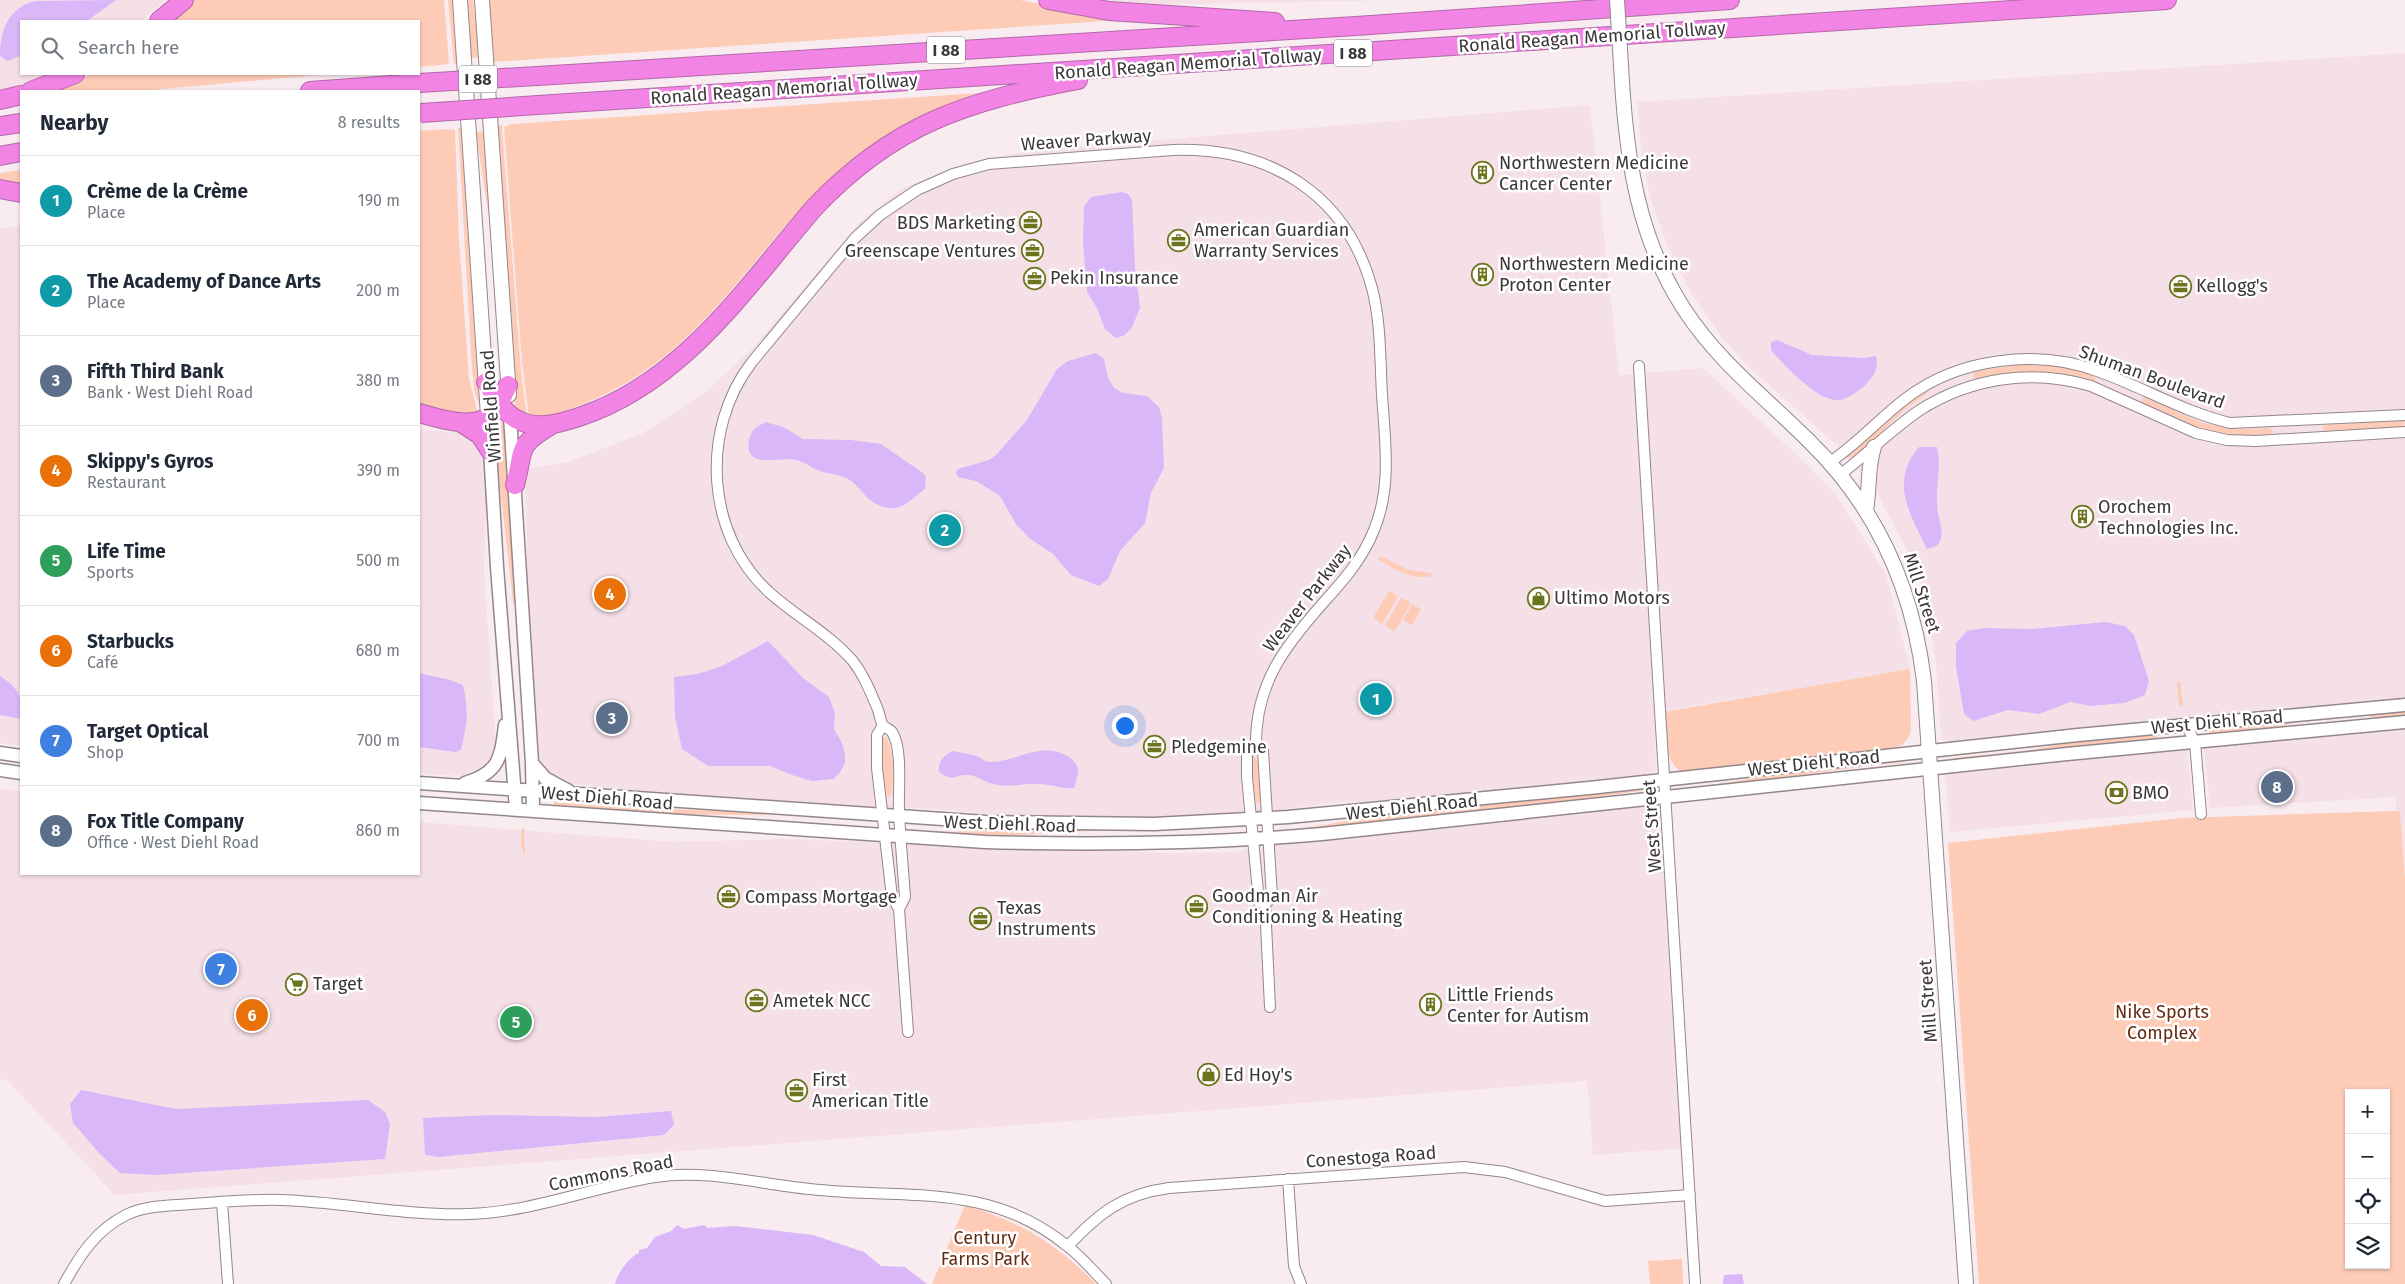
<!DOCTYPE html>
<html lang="en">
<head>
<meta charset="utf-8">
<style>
  body { margin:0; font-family:"Fira Sans",sans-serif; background:#f2f2f3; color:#1f2937 }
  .controls { position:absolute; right:15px; bottom:15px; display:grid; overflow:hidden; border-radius:0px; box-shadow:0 1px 4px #0004 }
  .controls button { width:45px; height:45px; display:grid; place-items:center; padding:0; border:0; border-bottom:1px solid #e0e1e3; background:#fff; color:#1f2937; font:25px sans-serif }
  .you { position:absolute; left:1124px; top:725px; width:18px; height:18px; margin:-12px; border:4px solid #fff; border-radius:50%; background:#1a73e8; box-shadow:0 0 0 8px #1a73e833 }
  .badge { display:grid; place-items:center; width:32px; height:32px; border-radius:50%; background:#2563eb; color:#fff; font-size:16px; font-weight:700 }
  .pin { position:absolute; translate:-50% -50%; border:2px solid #fff; box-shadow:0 1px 5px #0006 }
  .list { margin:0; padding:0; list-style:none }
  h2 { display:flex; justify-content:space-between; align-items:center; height:65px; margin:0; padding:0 20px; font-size:21px }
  h2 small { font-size:16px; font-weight:400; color:#747a83 }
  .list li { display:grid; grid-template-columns:32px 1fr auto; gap:15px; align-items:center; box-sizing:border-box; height:90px; padding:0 20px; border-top:1px solid #e0e1e3 }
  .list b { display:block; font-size:19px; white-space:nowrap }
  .list p { margin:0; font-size:16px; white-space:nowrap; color:#747a83 }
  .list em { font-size:16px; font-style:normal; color:#747a83 }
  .icon { flex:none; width:28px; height:28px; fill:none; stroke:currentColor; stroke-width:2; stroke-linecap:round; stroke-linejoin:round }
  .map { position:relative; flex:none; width:2405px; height:1284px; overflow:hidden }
  .search { position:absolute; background:#fff; box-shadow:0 1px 4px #0004; left:20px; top:20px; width:400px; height:55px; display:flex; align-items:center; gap:12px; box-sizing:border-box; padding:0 18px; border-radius:0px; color:#747a83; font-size:19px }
  .panel { position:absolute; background:#fff; box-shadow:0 1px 4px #0004; left:20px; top:90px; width:400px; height:785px; border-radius:0px }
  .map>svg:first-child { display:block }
</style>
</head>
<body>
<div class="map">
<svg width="2405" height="1284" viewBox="0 0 2405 1284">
  <rect width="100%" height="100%" fill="#f8ecf0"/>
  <path fill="#f6e0e7" d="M0 0H166L141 21H21V74H57L0 92Z
    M1085 0H1402L1141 5Z
    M2405 53V700L1953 743 1945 741 1941 735 1936 663 1924 590 1913 561 1879 497 1839 447 1753 371 1722 338 1693 296 1667 246 1650 198 1641 149 1637 102Z
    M1590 105 1619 375 1703 368 1810 467 1836 495 1886 574 1910 669 1654 713 1656 766 1655 771 1644 778 1422 799 1343 802 1226 816 1151 819H1054L931 809 766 803 560 783 554 779 539 762 537 757 527 622V543L524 469 568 462 641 434 702 395 749 352 860 222 901 189 966 163 1034 150Z
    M21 225V746L0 743V229Z
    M419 429 472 434 485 455 487 483 484 570 496 743 488 762 480 769 461 776 419 773Z
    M2405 729V879L2400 812 2395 811 2397 797 2210 808 2204 748Z
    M2187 747 2193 810 1950 832 1945 772Z
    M0 789 21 791V874H419V822L674 842 781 839 1174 853 1232 852 1296 842 1668 803 1688 1148 1593 1155 1587 1081 115 1195 6 1079 0 1080Z"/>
  <path fill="#fecbb6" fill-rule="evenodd" d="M192 0H444L449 64 419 67V21H169Z
    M448 0H454L458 63 454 64Z
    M465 0H473L480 57 470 58Z
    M488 0H1020L1121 20 492 62Z
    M92 74H328L140 91H50Z
    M980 93 981 96C927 114 882 132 838 171 748 253 704 356 583 404 566 410 547 420 529 418L522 363 504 127 512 124Z
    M496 125H502V127L521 371 527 417 515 411Z
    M458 128H463L480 406 475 394 472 370Z
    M447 129 455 130 459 239 469 379 478 414 463 415 419 406V131Z
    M485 131 492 238 476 132Z
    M21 170V185L0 182V173Z
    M2017 365C2032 365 2090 365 2096 379L2092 382C2053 369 2016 371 1976 379L1973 377 1975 371Z
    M1926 392H1929L1905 409 1859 454 1845 459 1851 451 1902 408Z
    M2143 397 2203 423 2218 426 2231 429 2270 428 2273 432 2271 434C2259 435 2245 437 2232 436 2200 433 2171 416 2143 404L2141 401Z
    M2403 419 2405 420 2403 427 2325 432 2322 427 2326 425Z
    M498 420 505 424 515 604H513C508 544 498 485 494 425Z
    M1381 556 1408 570 1431 573 1432 576C1412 581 1396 569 1379 560L1378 558Z
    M1389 591 1398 596 1382 624 1373 618Z
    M1401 598 1411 603 1395 631 1385 626Z
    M1412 604 1421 609 1412 625 1403 620Z
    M1910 669 1911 730C1908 743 1900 747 1888 750L1683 773C1663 762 1666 732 1664 712Z
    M2180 681 2183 705 2181 707 2179 705 2177 683Z
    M2405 709V716L2381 719 2369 716 2370 713Z
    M2334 716V719L2301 722 2262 730 2209 734V732L2220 727Z
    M2155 733 2158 735 2156 740 1953 761V758L2032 750 2078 740Z
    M885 737C895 747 893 779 892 793L888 797 882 774V739Z
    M1252 754C1264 765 1261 787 1260 802L1257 804 1252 788Z
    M1902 760 1904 762C1831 769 1759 783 1686 789L1824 767Z
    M1646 787V790L1512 809 1352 826 1288 831 1423 808Z
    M554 802 627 808 767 812V815L628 814 554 806Z
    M2395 811 2400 812 2405 879V1284H1979L1948 843 2182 818ZM2349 1093H2386V1265H2349Z
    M522 828H524L525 858 521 845Z
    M1122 829 985 837 928 833V832Z
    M965 1205C1019 1221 1057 1244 1096 1284H932Z
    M1682 1259 1683 1284H1650L1648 1261Z"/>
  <path fill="#d9b7f9" d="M116 0 87 21H21V56L7 61 0 56C0 31 8 7 36 1Z
    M1122 192 1128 194 1132 200 1135 267 1140 308 1132 327 1125 335 1116 338 1105 329 1097 308 1087 292 1083 242 1084 206 1091 197Z
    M1777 340 1812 355 1864 358 1876 356C1879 369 1873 378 1864 386 1857 392 1847 400 1837 400 1817 401 1784 365 1771 350V342Z
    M1096 353 1104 359 1108 378 1114 388 1123 393 1147 396 1159 407 1162 418 1164 468 1151 493 1145 523 1120 551 1108 579 1099 586 1071 575 1053 554 1029 538 1016 524 1000 496 976 481 958 477 956 472 958 469 989 460 996 455 1027 420 1057 369 1068 361Z
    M767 422 785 428 803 439 851 440 881 444 923 473 926 477 925 489C914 497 903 510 889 508 865 505 863 486 846 478 838 474 828 474 820 471 812 469 807 463 799 461 782 454 740 474 750 436 753 428 759 425 767 422Z
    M1919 447H1937C1942 469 1934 492 1938 514 1940 523 1944 533 1940 541 1938 547 1933 547 1927 549 1910 514 1889 482 1919 447Z
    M2106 622 2125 626 2134 635 2149 681 2145 695 2124 703 2091 706 2070 702 2039 714 2008 710 1973 721 1964 714 1956 667V643L1967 631 1984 628 2031 629Z
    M768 641 803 678 829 697 835 713 834 729 842 743 845 754V763L839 774 833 779 812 781 789 774 770 766H708L682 749 675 717 674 677 697 674 720 667Z
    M419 673 450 680 463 685C469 711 467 724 461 750L456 752 419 747Z
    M0 676C21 690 21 696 21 719L0 715Z
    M953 751C961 753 971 754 979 757 983 759 985 762 990 762 1017 762 1041 740 1069 757 1082 766 1078 775 1074 788 1059 789 1052 784 1039 784 1024 783 1009 788 993 784 984 782 976 775 968 775 954 774 954 783 939 772 938 761 943 756 953 751Z
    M81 1090 176 1109 368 1100 385 1112 390 1124 385 1159 155 1175 120 1173 100 1154 73 1123 70 1104Z
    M671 1111 674 1125 664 1135 438 1157 425 1155 423 1118 493 1115 597 1117Z
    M677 1225 684 1229 704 1225 708 1228 735 1226 813 1235 864 1252 881 1266 905 1267 927 1284H615C617 1274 630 1256 639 1253V1250L647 1248 655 1237 671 1231Z
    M1742 1274 1744 1284H1723L1724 1275Z"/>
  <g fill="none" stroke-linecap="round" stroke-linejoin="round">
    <defs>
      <path id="minor" d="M1639 366 1695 1284
        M1830 462C1857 444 1879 419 1905 399 1958 358 2038 348 2100 372 2144 388 2184 412 2230 423L2405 415
        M1840 475C1867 454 1892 429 1920 410 1972 377 2033 369 2091 386L2196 433 2227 440 2256 441 2405 432
        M883 725 877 735V768L892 897 899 909 908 1032
        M2186 725 2195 742 2201 814
        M1256 746 1263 751 1272 897 1265 904 1270 1007
        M1256 746 1247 753V777L1259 902 1265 904
        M899 909 905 897C903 868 900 839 899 810 898 790 903 749 892 732 890 729 885 728 883 725 880 721 880 715 878 710 871 693 864 675 852 660 828 633 797 617 770 593 705 535 700 429 752 362L855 238 880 215 917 190 953 174 989 164 1173 150C1269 147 1346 193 1372 288 1381 322 1380 360 1382 395 1385 440 1392 487 1374 530 1363 558 1344 580 1324 602 1285 646 1255 684 1256 746
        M1288 1179 1294 1266 1301 1284
        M222 1202 228 1284
        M1068 1246C1099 1213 1123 1194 1169 1188L1464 1167 1505 1172 1605 1201 1690 1195
        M64 1284C80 1255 96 1230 126 1215 146 1205 170 1206 191 1204 221 1202 251 1199 281 1200 343 1202 406 1216 469 1214 533 1212 593 1187 655 1177 707 1169 759 1184 810 1189 903 1200 987 1181 1066 1245 1081 1256 1093 1271 1106 1284"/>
      <path id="tertiary" d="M488 416 497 567 516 809
        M510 416 532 763 533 810
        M0 753 21 756
        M532 763 545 778 569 791
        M0 770 21 773
        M419 783 986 822 1154 824 1288 817 1589 788 2078 735 2405 705
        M465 783C499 773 501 758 505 725
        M419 803 985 842C1098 845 1209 844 1322 834L2067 754 2405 722"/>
      <path id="secondary" d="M460 0 488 416
        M482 0 509 395
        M1622 82C1627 162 1639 240 1684 309 1718 362 1767 399 1811 443 1877 508 1913 590 1924 681L1966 1284
        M1866 510C1870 489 1867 468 1874 447"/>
      <path id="motorway" d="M1048 0 1109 11 1275 22
        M159 21 184 0
        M537 76 1356 26 1730 0
        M31 91 75 74
        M310 91 419 83
        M0 100 21 95
        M538 105 2167 0
        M0 126 21 123
        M0 156 21 152
        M0 189 21 193
        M486 382C496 397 503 414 520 421 540 430 560 423 579 417 683 383 745 288 814 208 893 124 967 101 1078 80
        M419 413C441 419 479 433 496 409 501 402 504 393 508 385
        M460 422 480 435 491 452
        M515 485C525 449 515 447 550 426"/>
    </defs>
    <use href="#minor" stroke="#93878b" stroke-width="12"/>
    <use href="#tertiary" stroke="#93878b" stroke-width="15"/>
    <use href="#secondary" stroke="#93878b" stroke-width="16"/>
    <use href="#motorway" stroke="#b269a8" stroke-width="20"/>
    <use href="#minor" stroke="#fff" stroke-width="10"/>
    <use href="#tertiary" stroke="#fff" stroke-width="12"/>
    <use href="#secondary" stroke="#fff" stroke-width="14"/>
    <use href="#motorway" stroke="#f284e5" stroke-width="18"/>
    <defs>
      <path id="secondary-bridge" d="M1617 0 1622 82"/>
      <path id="motorway-bridge" d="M419 83 537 76
        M421 113 538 105"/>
    </defs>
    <use href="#secondary-bridge" stroke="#93878b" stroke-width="16" stroke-linecap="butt"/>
    <use href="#motorway-bridge" stroke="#b269a8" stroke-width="20" stroke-linecap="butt"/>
    <use href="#secondary-bridge" stroke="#fff" stroke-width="14"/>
    <use href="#motorway-bridge" stroke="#f284e5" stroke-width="18"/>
  </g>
  <defs>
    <symbol id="building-ring" viewBox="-11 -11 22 22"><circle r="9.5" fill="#fff" stroke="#6c741d" stroke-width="1.5"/><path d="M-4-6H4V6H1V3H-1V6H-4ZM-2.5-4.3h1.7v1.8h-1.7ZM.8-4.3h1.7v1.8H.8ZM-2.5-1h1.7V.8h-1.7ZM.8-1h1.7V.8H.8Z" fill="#6c741d"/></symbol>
    <symbol id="office-ring" viewBox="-11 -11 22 22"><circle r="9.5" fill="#fff" stroke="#6c741d" stroke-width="1.5"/><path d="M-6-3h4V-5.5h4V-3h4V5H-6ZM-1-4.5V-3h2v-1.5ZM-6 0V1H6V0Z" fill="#6c741d"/></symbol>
    <symbol id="shop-ring" viewBox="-11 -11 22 22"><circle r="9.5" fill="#fff" stroke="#6c741d" stroke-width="1.5"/><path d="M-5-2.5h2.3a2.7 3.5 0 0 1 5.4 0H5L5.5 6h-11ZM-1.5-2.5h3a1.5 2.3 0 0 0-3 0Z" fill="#6c741d"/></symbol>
    <symbol id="bank-ring" viewBox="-11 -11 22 22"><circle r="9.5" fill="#fff" stroke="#6c741d" stroke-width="1.5"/><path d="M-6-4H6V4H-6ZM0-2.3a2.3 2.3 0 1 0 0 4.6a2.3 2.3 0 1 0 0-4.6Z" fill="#6c741d"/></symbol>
    <symbol id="supermarket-ring" viewBox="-11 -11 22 22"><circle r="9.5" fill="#fff" stroke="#6c741d" stroke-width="1.5"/><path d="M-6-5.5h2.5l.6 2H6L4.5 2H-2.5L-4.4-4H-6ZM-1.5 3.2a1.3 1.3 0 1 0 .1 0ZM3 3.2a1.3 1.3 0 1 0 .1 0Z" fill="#6c741d"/></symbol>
  </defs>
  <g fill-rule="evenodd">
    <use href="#building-ring" x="1470" y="160" width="25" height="25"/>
    <use href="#office-ring" x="1018" y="210" width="25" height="25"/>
    <use href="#office-ring" x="1166" y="228" width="25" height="25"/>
    <use href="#office-ring" x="1020" y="238" width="25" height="25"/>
    <use href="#building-ring" x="1470" y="262" width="25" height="25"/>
    <use href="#office-ring" x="1022" y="266" width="25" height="25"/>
    <use href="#office-ring" x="2168" y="274" width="25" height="25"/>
    <use href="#building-ring" x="2070" y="504" width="25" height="25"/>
    <use href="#shop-ring" x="1526" y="586" width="25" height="25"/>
    <use href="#office-ring" x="1142" y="734" width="25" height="25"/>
    <use href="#bank-ring" x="2104" y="780" width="25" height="25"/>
    <use href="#office-ring" x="716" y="884" width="25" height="25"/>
    <use href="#office-ring" x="1184" y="894" width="25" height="25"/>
    <use href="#office-ring" x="968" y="906" width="25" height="25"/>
    <use href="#supermarket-ring" x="284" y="972" width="25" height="25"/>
    <use href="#office-ring" x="744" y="988" width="25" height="25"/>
    <use href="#building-ring" x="1418" y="992" width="25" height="25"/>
    <use href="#shop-ring" x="1196" y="1062" width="25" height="25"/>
    <use href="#office-ring" x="784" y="1078" width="25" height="25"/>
  </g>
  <g text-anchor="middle" stroke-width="5" stroke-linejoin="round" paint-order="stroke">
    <g fill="#fff" stroke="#767374" stroke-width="1">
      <rect x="927" y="36.5" width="38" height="27" rx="4"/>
      <rect x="1334" y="39.5" width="38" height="27" rx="4"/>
      <rect x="459" y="65.5" width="38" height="27" rx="4"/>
    </g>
    <g font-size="16" font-weight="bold" fill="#3c3738">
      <text x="946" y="56">I 88</text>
      <text x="1353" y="59">I 88</text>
      <text x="478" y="85">I 88</text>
    </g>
    <g font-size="18" fill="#3c3738" stroke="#fff">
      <text transform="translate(1592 37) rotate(-4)" y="6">Ronald Reagan Memorial Tollway</text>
      <text transform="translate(1188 64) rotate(-4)" y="6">Ronald Reagan Memorial Tollway</text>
      <text transform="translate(784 89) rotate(-4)" y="6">Ronald Reagan Memorial Tollway</text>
      <text transform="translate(1086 140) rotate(-4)" y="6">Weaver Parkway</text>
      <text transform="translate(2152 377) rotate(20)" y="6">Shuman Boulevard</text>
      <text transform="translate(491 406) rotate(-94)" y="6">Winfield Road</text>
      <text transform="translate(1922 593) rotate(72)" y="6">Mill Street</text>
      <text transform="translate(1307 598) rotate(-52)" y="6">Weaver Parkway</text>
      <text transform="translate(2217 722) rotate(-5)" y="6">West Diehl Road</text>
      <text transform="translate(1814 763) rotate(-6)" y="6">West Diehl Road</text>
      <text transform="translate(607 798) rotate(5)" y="6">West Diehl Road</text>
      <text transform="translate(1412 807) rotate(-6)" y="6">West Diehl Road</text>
      <text transform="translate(1010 824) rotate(2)" y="6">West Diehl Road</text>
      <text transform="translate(1652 826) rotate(-94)" y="6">West Street</text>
      <text transform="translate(1928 1001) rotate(-94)" y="6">Mill Street</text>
      <text transform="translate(1371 1157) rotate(-4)" y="6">Conestoga Road</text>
      <text transform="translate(611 1173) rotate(-11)" y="6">Commons Road</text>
    </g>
    <g font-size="18" fill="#3c3738" stroke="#fff" text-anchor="start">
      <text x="1499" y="169">Northwestern Medicine<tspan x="1499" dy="21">Cancer Center</tspan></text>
      <text x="1015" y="229" text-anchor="end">BDS Marketing</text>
      <text x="1194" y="236">American Guardian<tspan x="1194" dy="21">Warranty Services</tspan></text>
      <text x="1016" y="257" text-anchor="end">Greenscape Ventures</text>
      <text x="1499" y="270">Northwestern Medicine<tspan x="1499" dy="21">Proton Center</tspan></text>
      <text x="1050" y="284">Pekin Insurance</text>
      <text x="2196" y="292">Kellogg's</text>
      <text x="2098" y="513">Orochem<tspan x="2098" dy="21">Technologies Inc.</tspan></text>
      <text x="1554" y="604">Ultimo Motors</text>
      <text x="1171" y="753">Pledgemine</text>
      <text x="2132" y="799">BMO</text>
      <text x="1212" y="902">Goodman Air<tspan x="1212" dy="21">Conditioning &amp; Heating</tspan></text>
      <text x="745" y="903">Compass Mortgage</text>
      <text x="997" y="914">Texas<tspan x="997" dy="21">Instruments</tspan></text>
      <text x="313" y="990">Target</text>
      <text x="1447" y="1001">Little Friends<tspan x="1447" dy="21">Center for Autism</tspan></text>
      <text x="773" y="1007">Ametek NCC</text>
      <text x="1224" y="1081">Ed Hoy's</text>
      <text x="812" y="1086">First<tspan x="812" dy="21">American Title</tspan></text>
    </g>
    <g font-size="18" fill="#642b11" stroke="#fff">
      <text x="2162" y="1018">Nike Sports<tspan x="2162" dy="21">Complex</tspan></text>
      <text x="985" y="1244">Century<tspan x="985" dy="21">Farms Park</tspan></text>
    </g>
  </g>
</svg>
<div class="controls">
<button>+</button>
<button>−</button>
<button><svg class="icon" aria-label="locate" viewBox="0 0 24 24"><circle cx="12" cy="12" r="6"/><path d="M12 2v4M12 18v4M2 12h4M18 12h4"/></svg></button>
<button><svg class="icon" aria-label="layers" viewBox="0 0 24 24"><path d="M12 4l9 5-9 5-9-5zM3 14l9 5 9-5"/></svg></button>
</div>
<div class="you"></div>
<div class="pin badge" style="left:1376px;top:699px;background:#0f9aa8">1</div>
<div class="pin badge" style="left:945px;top:530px;background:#0f9aa8">2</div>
<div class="pin badge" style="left:612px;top:718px;background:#5c6f8a">3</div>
<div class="pin badge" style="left:610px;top:594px;background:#e8710a">4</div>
<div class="pin badge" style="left:516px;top:1022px;background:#2e9e5b">5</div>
<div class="pin badge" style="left:252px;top:1015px;background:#e8710a">6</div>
<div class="pin badge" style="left:221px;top:969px;background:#3f7fe0">7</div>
<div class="pin badge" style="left:2277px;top:787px;background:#5c6f8a">8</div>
<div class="search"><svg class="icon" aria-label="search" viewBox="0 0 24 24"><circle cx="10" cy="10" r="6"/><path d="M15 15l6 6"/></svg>Search here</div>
<section class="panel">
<h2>Nearby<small>8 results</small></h2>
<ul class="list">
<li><span class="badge" style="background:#0f9aa8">1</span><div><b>Crème de la Crème</b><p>Place</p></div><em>190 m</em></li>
<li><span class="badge" style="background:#0f9aa8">2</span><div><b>The Academy of Dance Arts</b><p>Place</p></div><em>200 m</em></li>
<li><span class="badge" style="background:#5c6f8a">3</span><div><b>Fifth Third Bank</b><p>Bank · West Diehl Road</p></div><em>380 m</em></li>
<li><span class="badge" style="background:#e8710a">4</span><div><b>Skippy's Gyros</b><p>Restaurant</p></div><em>390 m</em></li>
<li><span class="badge" style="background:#2e9e5b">5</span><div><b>Life Time</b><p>Sports</p></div><em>500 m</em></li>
<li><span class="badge" style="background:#e8710a">6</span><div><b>Starbucks</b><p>Café</p></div><em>680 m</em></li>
<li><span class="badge" style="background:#3f7fe0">7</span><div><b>Target Optical</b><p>Shop</p></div><em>700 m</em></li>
<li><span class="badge" style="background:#5c6f8a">8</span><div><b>Fox Title Company</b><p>Office · West Diehl Road</p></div><em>860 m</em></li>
</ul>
</section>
</div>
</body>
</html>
